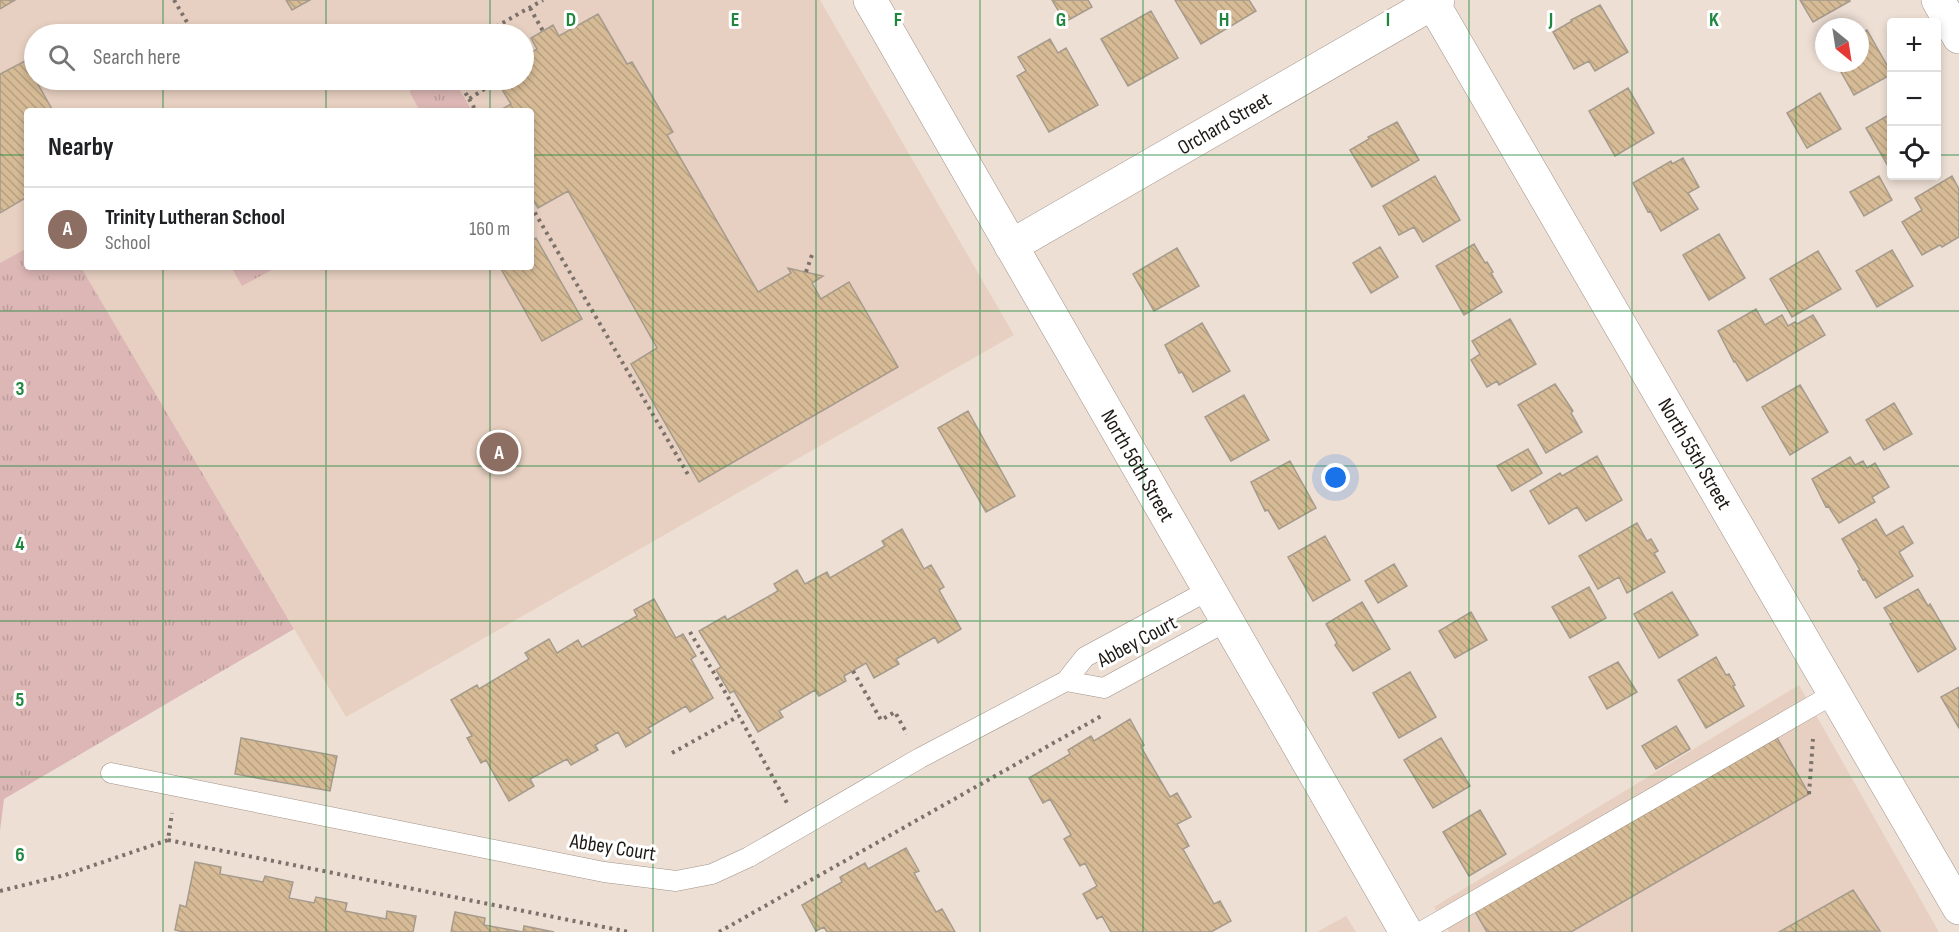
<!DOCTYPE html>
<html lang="en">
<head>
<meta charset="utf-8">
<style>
  body { margin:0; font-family:"Sofia Sans Condensed",sans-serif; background:#f6f6f6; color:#202124 }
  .controls { position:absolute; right:18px; top:18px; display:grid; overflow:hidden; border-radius:6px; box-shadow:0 3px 9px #0003 }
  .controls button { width:54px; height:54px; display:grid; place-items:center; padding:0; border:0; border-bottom:2px solid #e0e0e0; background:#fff; color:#202124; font:30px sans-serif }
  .compass { position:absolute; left:1815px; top:18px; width:54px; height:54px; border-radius:50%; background:#fff; box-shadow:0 3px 9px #0003; rotate:150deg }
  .you { position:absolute; left:1336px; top:478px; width:21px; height:21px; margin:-15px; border:4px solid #fff; border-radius:50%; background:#1a73e8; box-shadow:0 0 0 9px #1a73e833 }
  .badge { display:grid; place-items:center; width:39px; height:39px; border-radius:50%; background:#1f883e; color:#fff; font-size:20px; font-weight:700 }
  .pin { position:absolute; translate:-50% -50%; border:3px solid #fff; box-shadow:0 2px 6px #0006 }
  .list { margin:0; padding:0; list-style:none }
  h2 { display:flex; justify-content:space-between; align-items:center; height:78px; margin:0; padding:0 24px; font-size:26px }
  h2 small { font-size:20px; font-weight:400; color:#757577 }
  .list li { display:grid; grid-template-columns:39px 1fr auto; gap:18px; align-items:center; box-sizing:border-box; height:84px; padding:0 24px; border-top:2px solid #e0e0e0 }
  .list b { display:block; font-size:22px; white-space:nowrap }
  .list p { margin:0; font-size:20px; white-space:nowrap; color:#757577 }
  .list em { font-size:20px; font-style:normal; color:#757577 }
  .icon { flex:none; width:33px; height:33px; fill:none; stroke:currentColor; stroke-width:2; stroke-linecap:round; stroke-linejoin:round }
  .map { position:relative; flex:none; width:1959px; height:932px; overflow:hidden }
  .search { position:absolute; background:#fff; box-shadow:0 3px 9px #0003; left:24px; top:24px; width:510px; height:66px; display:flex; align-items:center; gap:15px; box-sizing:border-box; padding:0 21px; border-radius:33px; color:#757577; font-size:22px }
  .panel { position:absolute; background:#fff; box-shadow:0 3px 9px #0003; left:24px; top:108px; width:510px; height:162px; border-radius:6px }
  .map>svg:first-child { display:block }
</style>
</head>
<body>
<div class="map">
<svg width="1959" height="932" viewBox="0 0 1959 932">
  <defs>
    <pattern id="park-tufts" width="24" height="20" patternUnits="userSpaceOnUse" patternTransform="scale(1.5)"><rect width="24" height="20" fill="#dcb7b5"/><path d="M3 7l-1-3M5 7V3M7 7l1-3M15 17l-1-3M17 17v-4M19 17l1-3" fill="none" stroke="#bc9d9b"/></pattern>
    <pattern id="building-back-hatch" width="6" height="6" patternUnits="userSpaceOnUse" patternTransform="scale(1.5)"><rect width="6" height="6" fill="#d6bb96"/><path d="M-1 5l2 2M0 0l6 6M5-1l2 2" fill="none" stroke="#b7a080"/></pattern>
  </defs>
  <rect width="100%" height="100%" fill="#eedfd4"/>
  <path fill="#e7d0c1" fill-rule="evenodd" d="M0 0H820L1014 335 346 717 81 267H531V111H27V248L0 263ZM34 34H524V80H34Z
    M1799 685 1939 932H1449L1434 907Z
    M1346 916 1356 932H1317L1333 923Z"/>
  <path fill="url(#park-tufts)" d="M412 80H454L472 111H420L410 93Z
    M27 248V267H81L294 629 4 799 0 831V263Z
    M231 267H277L242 286Z"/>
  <path fill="url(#building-back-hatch)" stroke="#a59b8d" stroke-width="1.5" d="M0 0H15L0 9Z
    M286 0H310L292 10Z
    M1052 0H1088L1092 7 1065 22Z
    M1175 0H1249L1256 11 1201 44Z
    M1800 0H1849L1850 1 1813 22Z
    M1600 5 1628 52 1595 71 1589 61 1574 69 1553 32 1572 21 1571 20Z
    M1151 11 1178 58 1128 86 1101 39Z
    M598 14 627 64 632 62 673 132 667 135 758 292 791 273 788 268 823 276 812 283 821 299 849 282 898 367 699 482 631 364 657 348 568 191 538 208 531 197V111H503L502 109 511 104 496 80H524V57L537 49 531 38 553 25 559 36Z
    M1867 30 1892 74 1854 95 1836 63H1860V34Z
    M1050 39 1058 53 1066 48 1098 105 1049 132 1017 76 1026 71 1018 57Z
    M25 61 53 111H27V197L0 213V74Z
    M1628 88 1654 133 1615 156 1589 111Z
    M1820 93 1841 129 1807 148 1787 113Z
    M1892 113V173L1866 128Z
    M1397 122 1419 160 1372 187 1350 150 1369 139 1368 137Z
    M1683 158 1699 187 1688 193 1698 209 1661 231 1650 211 1648 212 1633 183 1671 161 1672 164Z
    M1435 176 1460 220 1423 242 1414 227 1399 235 1383 206Z
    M1879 176 1892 200 1864 216 1850 192Z
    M1952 176 1959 189V237L1942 247 1940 245 1922 255 1902 222 1922 210 1915 198Z
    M1719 234 1745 278 1709 300 1683 255Z
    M536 238 582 319 542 341 500 267H531V241Z
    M1474 244 1485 263 1487 262 1493 272 1491 273 1502 292 1464 315 1436 266Z
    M1380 247 1398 277 1371 293 1353 263Z
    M1177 248 1199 286 1154 311 1133 274Z
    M1892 250 1913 286 1877 307 1856 271Z
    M1818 251 1841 289 1792 317 1770 279Z
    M1756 309 1765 325 1782 315 1788 326 1795 322 1797 324 1813 315 1825 335 1747 381 1735 361 1734 362 1718 331Z
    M1510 319 1536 364 1499 385 1497 381 1487 387 1471 360 1480 354 1472 341Z
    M1202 323 1230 371 1193 392 1182 372 1179 373 1165 345Z
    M1555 384 1573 411 1571 413 1582 432 1546 453 1518 405Z
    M1800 385 1828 432 1790 455 1762 407Z
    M1244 395 1269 440 1231 461 1205 417Z
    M1894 403 1912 434 1884 450 1866 420Z
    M968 411 1015 496 986 512 938 428Z
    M1528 449 1542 473 1512 491 1497 466Z
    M1597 456 1622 500 1586 521 1577 507 1549 524 1530 491 1560 473 1562 476Z
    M1850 457 1855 465 1863 461 1867 468 1875 463 1889 487 1872 497 1875 502 1839 523 1828 506 1826 507 1812 479Z
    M1290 461 1316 508 1279 529 1268 510 1265 511 1251 482Z
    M1876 519 1886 536 1903 526 1913 543 1899 552 1913 576 1876 598 1865 579 1863 580 1858 571 1860 570 1842 539Z
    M1637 523 1647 541 1651 539 1658 551 1654 553 1665 572 1627 593 1619 577 1598 589 1579 556Z
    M902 529 924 569 931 565 944 587 939 590 961 629 938 643 935 637 896 659 899 664 874 678 866 663 844 676 846 681 819 696 815 690 779 711 783 717 758 732 734 691 730 693 716 670 721 667 699 631 725 616 727 620 778 591 774 584 797 570 805 584 827 572 830 578 885 546 882 541Z
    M1325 536 1350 580 1313 601 1288 557Z
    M1394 564 1407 586 1378 603 1365 581Z
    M1589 587 1606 618 1570 638 1552 607Z
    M1918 589 1928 606 1930 604 1956 649 1918 672 1890 624 1893 623 1884 608Z
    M1672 592 1698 635 1659 658 1634 614Z
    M654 599 676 638 683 634 696 656 691 659 713 698 690 712 686 706 648 728 651 732 626 747 618 732 595 745 598 750 571 765 567 759 530 779 534 786 509 801 486 760 481 763 467 738 472 736 451 700 477 685 479 689 529 659 525 653 549 639 557 653 578 640 582 647 637 616 634 610Z
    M1362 602 1390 649 1353 671 1335 645 1337 643 1326 624Z
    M1471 612 1487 640 1455 658 1439 631Z
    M1716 657 1726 675 1729 674 1735 685 1733 686 1744 706 1706 728 1678 680Z
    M1618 662 1637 692 1607 709 1589 677Z
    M1410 672 1436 717 1399 738 1373 693Z
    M1959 687V728L1941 697Z
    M1130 719 1144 745 1141 747 1170 797 1177 793 1191 817 1177 824 1189 846 1183 849 1214 904 1220 901 1231 921 1211 932H1111L1102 916 1097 919 1083 894 1097 886 1085 863 1080 866 1064 839 1071 835 1050 799 1043 803 1029 778 1070 754 1068 750 1091 736 1094 741Z
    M1676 726 1690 749 1656 769 1642 746Z
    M1776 736 1809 794 1571 932H1487L1473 908Z
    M241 738 337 756 330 791 235 774Z
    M1441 738 1470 786 1433 808 1404 760Z
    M1480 810 1506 854 1469 876 1443 832Z
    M906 848 919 871 914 873 936 912 942 909 955 932H827L824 927 816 931 802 905 842 882 840 877 865 863 868 869Z
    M195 862 221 867 220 874 263 882 265 876 293 882 289 898 314 903 316 897 347 903 345 911 386 919 387 911 416 916 413 932H184L175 930 180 905 186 907Z
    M1853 890 1880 931 1779 932Z
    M455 912 485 918 484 925 523 932 524 926 554 932H451Z"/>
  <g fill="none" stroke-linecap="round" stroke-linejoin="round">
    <defs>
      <path id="service" d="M1066 681 1104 688 1227 621
        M111 773 604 872 676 881 712 874 749 857 920 758 1066 681 1085 657 1209 590
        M1421 932 1835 693"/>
      <g id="minor">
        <path id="s1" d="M1431 0 1959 908"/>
        <path d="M1938 0 1959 37"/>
        <path id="s2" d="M1011 246 1438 0"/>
      </g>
      <g id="secondary">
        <path id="s3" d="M870 0 1406 932"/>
      </g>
    </defs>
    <use href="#service" stroke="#a09288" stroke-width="21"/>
    <use href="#minor" stroke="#a09288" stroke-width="34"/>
    <use href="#secondary" stroke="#a09288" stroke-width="34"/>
    <path stroke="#7c726b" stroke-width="4" stroke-dasharray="3 4.5" stroke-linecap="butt" d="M174 0 194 34
      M530 8 543 31
      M483 34 543 0
      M220 80 223 85
      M458 80 469 99 497 81
      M469 99 476 111
      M531 206 690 478
      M806 272 813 252
      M690 632 739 716
      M853 671 881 720 895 712 907 734
      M672 753 739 716 787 803
      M1809 794 1813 739
      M168 840 629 932
      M0 891 65 875 168 840 172 813
      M719 932 1103 715"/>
    <use href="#service" stroke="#fff" stroke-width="20"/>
    <use href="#minor" stroke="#fff" stroke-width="33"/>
    <use href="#secondary" stroke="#fff" stroke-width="33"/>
  </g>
  <path fill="none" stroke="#1f883e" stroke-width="1.5" stroke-opacity="0.55" d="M163 0V34M326 0V34M490 0V34M653 0V932M816 0V932M980 0V932M1143 0V932M1306 0V932M1469 0V932M1632 0V932M1796 0V932M163 80V111M326 80V111M490 80V111M0 155H27M531 155H1892M1936 155H1959M163 267V932M326 267V932M490 267V932M0 311H1959M0 466H1959M0 621H1959M0 777H1959"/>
  <g text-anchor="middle" stroke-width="6" stroke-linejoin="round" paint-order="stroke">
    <g font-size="21" fill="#1e1915" stroke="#fff">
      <text dy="7" stroke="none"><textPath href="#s2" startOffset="246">Orchard Street</textPath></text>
      <text dy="7" stroke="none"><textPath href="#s1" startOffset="525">North 55th Street</textPath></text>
      <text dy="7" stroke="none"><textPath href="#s3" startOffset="537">North 56th Street</textPath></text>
      <text transform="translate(1137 641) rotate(-28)" y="7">Abbey Court</text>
      <text transform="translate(613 847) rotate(9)" y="7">Abbey Court</text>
    </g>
  </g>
  <g font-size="20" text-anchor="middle" font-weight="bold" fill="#1f883e" stroke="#fff" stroke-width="6" stroke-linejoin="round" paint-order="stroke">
    <text x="571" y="26">D</text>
    <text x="735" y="26">E</text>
    <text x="898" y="26">F</text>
    <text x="1061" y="26">G</text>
    <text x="1224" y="26">H</text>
    <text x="1388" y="26">I</text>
    <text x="1551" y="26">J</text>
    <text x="1714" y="26">K</text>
    <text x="20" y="395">3</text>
    <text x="20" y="550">4</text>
    <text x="20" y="706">5</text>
    <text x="20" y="861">6</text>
  </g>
</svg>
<div class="controls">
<button>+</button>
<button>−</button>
<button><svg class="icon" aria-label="locate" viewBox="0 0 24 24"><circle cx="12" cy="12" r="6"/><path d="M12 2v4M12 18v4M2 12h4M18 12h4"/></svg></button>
</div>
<svg class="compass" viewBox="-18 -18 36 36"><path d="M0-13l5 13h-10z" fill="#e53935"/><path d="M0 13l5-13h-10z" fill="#757577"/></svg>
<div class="you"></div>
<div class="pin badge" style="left:499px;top:452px;background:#8d6e63">A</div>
<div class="search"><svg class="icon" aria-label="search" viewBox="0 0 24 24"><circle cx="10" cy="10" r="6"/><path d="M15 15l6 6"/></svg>Search here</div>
<section class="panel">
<h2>Nearby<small></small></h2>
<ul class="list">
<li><span class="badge" style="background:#8d6e63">A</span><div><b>Trinity Lutheran School</b><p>School</p></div><em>160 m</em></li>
</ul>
</section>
</div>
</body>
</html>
